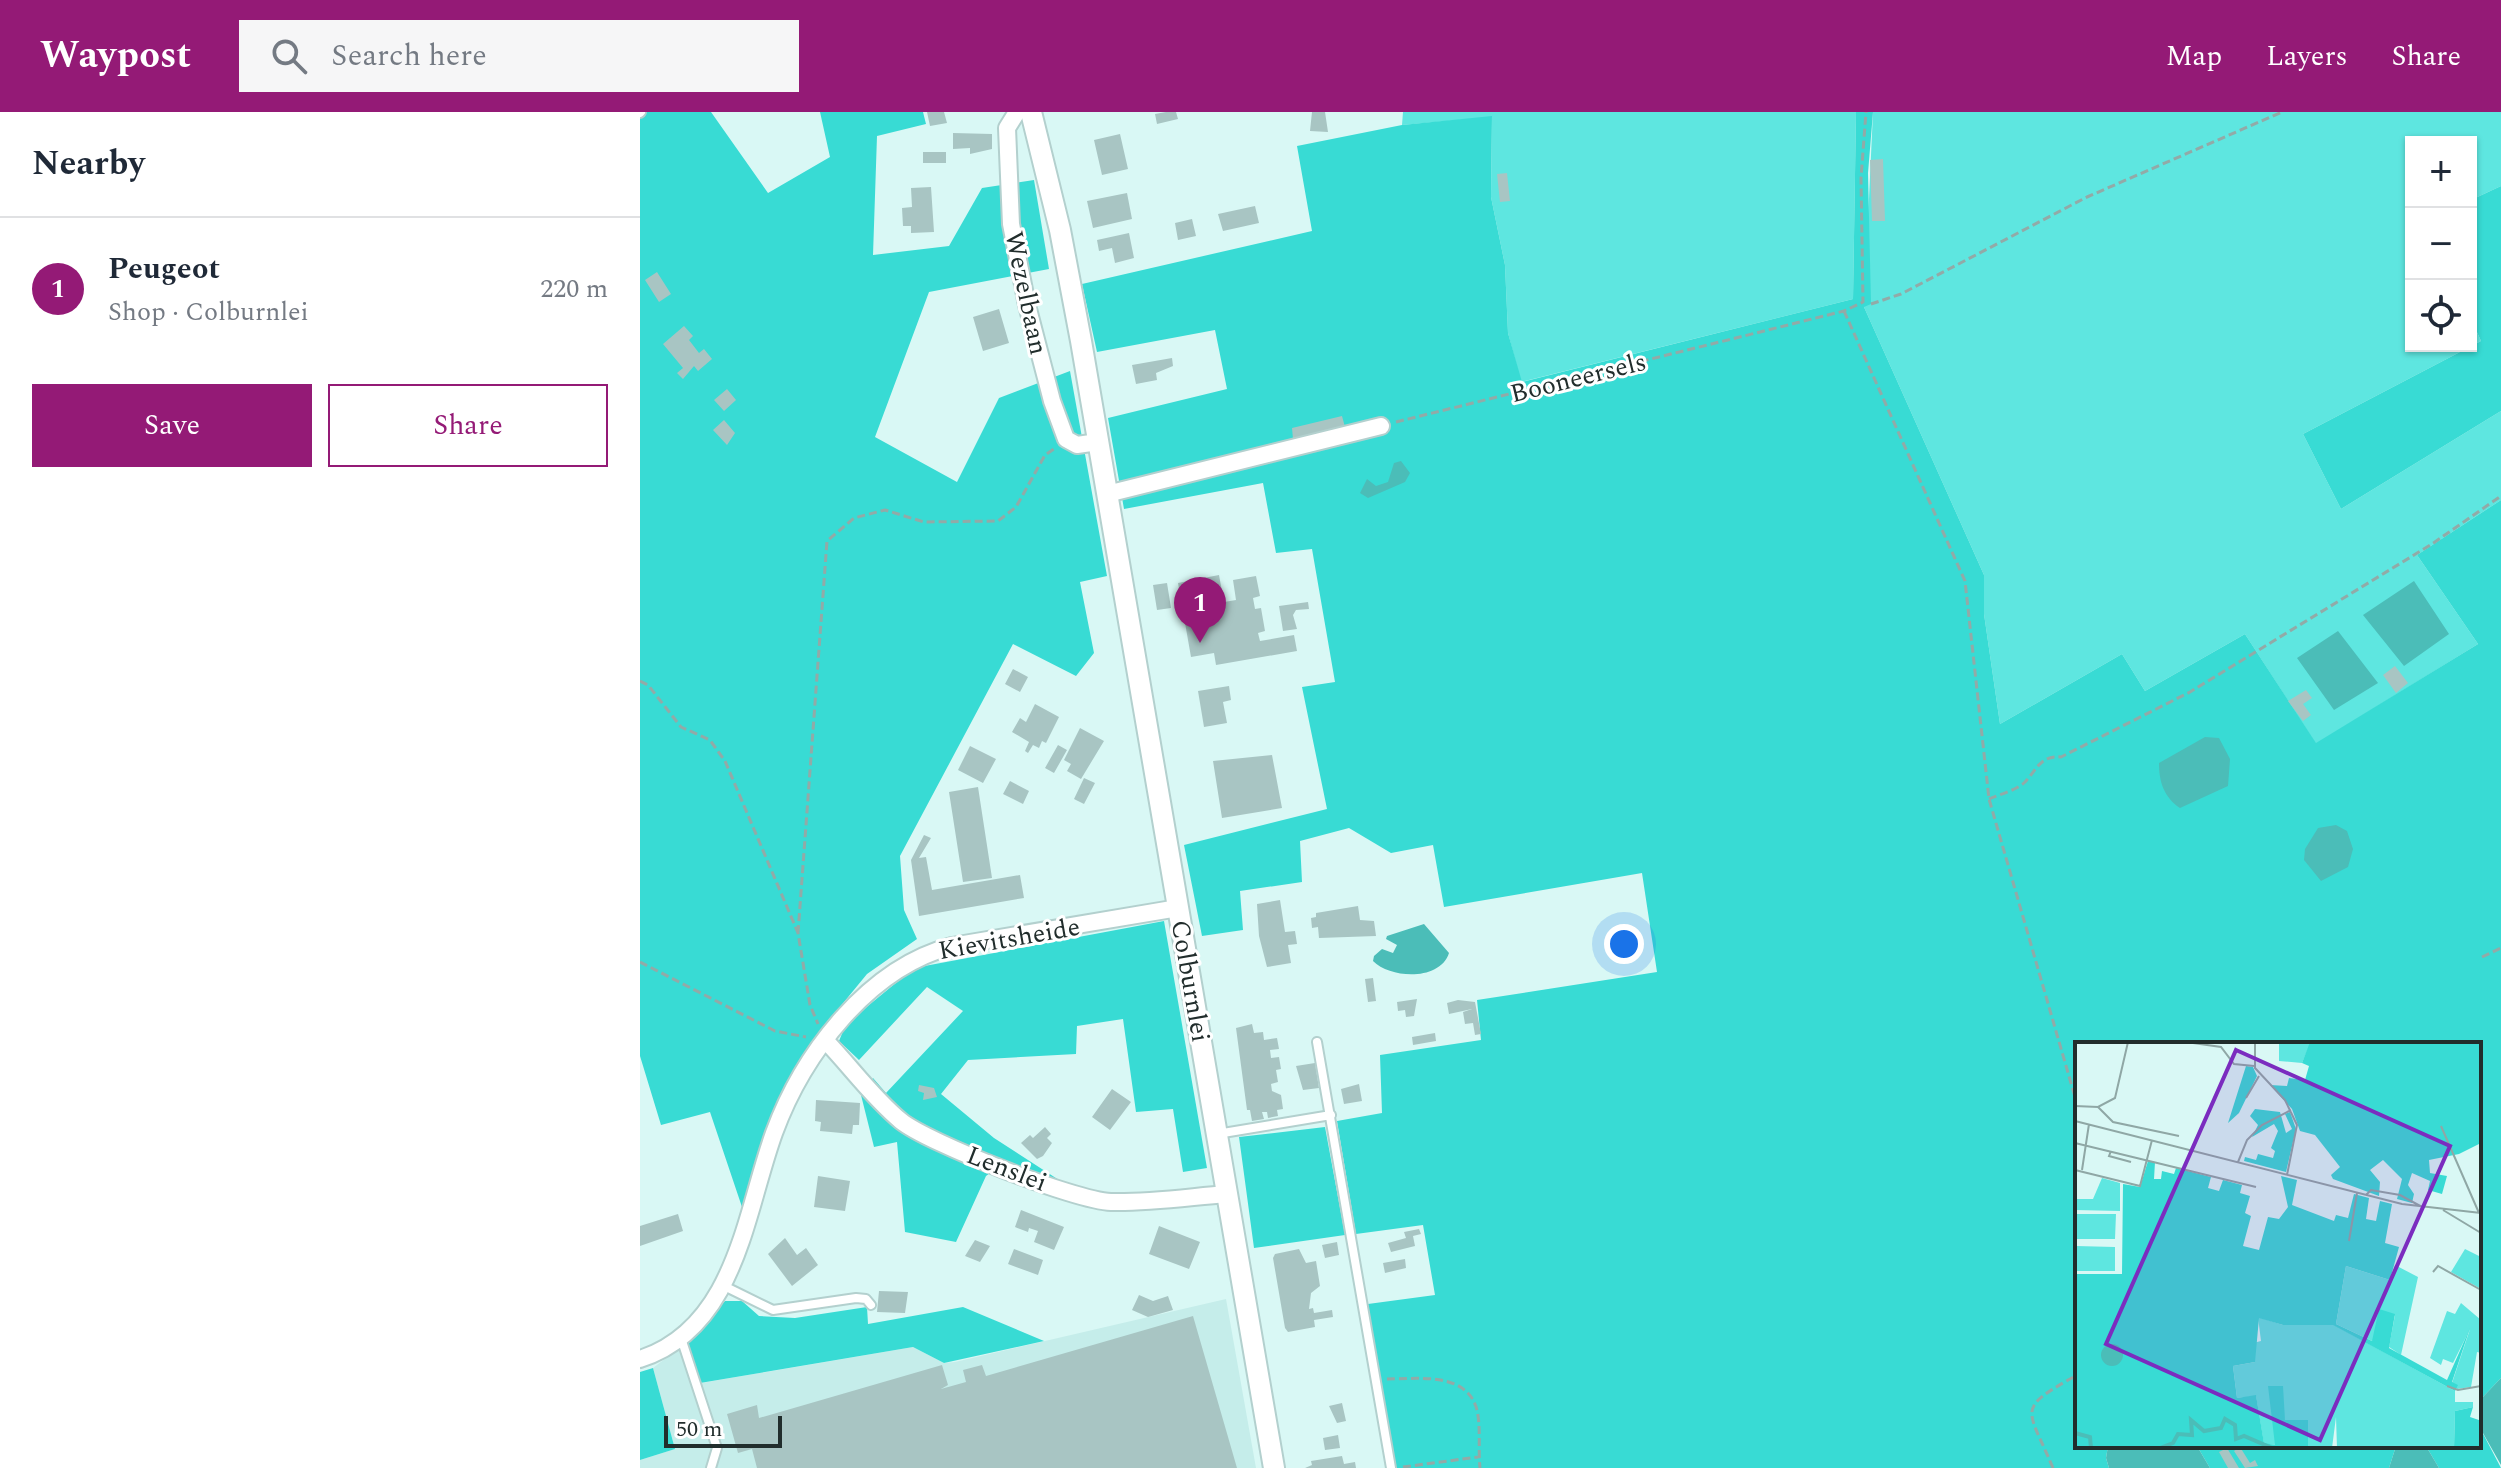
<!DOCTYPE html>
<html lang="en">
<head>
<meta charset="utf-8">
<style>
  body { margin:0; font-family:Spectral,serif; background:#f6f6f7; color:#1f2937 }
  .controls { position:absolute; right:24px; top:24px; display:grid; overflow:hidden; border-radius:0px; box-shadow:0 2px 6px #0004 }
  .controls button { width:72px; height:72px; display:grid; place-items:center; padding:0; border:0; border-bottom:2px solid #e0e1e3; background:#fff; color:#1f2937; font:40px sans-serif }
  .scale { position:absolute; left:24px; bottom:20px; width:118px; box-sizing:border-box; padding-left:8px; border:4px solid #212d2c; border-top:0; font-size:22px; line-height:28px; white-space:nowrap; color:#212d2c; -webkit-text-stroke:6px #fff; paint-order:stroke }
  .you { position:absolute; left:984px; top:832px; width:28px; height:28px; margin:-20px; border:6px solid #fff; border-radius:50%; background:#1a73e8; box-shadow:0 0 0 12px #1a73e833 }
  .badge { display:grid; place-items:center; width:52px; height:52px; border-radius:50%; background:#941a76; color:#fff; font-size:26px; font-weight:700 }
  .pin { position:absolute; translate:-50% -66px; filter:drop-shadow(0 2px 4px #0008) }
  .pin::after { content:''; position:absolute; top:42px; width:28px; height:24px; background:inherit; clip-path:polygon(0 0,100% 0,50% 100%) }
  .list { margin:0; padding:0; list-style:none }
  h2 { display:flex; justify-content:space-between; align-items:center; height:104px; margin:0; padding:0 32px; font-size:34px }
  h2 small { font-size:26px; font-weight:400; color:#747a83 }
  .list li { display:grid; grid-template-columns:52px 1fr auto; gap:24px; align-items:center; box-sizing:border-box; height:144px; padding:0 32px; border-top:2px solid #e0e1e3 }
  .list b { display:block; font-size:30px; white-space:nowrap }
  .list p { margin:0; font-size:26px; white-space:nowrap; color:#747a83 }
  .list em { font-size:26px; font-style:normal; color:#747a83 }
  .actions { display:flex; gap:16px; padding:24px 32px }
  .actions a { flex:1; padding:18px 0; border:2px solid #941a76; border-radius:0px; text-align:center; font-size:28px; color:#941a76 }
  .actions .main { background:#941a76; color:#fff }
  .icon { flex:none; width:44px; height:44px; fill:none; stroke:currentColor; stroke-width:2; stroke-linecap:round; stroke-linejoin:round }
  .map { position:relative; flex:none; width:1861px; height:1356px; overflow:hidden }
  header { display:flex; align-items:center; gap:48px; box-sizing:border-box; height:112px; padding:0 40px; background:#941a76; color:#fff }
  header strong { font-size:38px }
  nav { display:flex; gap:44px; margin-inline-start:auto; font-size:28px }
  .search { width:560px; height:72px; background:#f6f6f7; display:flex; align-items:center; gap:20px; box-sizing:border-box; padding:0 28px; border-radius:0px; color:#747a83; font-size:30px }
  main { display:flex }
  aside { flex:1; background:#fff }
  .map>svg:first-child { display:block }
</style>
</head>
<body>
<header>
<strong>Waypost</strong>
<div class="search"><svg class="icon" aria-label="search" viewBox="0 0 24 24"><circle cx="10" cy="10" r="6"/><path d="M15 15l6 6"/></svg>Search here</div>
<nav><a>Map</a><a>Layers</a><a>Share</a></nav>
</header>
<main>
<aside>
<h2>Nearby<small></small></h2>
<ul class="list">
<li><span class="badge">1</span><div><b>Peugeot</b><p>Shop · Colburnlei</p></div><em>220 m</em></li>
</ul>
<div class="actions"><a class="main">Save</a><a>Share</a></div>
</aside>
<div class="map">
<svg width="1861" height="1356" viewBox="0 0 1861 1356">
  <rect width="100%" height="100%" fill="#d9f8f5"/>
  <path fill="#c5edea" d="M586 1187 616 1356H0V1348L35 1337 13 1256 46 1231 61 1271 273 1235 304 1251 315 1250Z"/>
  <path fill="#5ee6e0" d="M763 0H1216L1213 187 881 270 868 221 865 153 851 85 852 5 762 13Z
    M1233 0H1861V74L1831 88V30H1771V234H1831V207L1841 229 1663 322 1701 397 1861 299V388L1777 443 1838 532 1676 632 1605 522 1505 579 1482 542 1360 612 1344 502V463L1224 195Z"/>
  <path fill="#38dbd4" d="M0 0H71L128 81 190 45 180 0H283L286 12 237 24 233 143 309 134 342 76 394 68 409 157 289 180 235 325 317 370 359 286 430 259 467 464 440 470 454 541 436 564 373 532 260 744 264 798 277 827 227 862 177 923 136 992 103 1098 70 1000 21 1013 0 944Z
    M1216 0H1233L1228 61 1231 192 1224 195 1344 463V502L1360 612 1482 542 1505 579 1605 522 1676 631 1838 532 1777 443 1861 388V1266L1839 1289V932H1437V1334H1468L1466 1346 1469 1356H755L728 1192 795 1183 783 1113 716 1122 697 1009 742 1001 740 943 841 928 837 888 1017 860 1002 761 804 795 793 733 751 741 709 716 660 729 662 770 600 779 603 818 562 824 544 733 687 697 662 575 695 570 672 437 636 441 623 371 484 397 468 306 587 277 575 218 457 240 442 172 672 119 657 34 762 13 852 4 851 85 865 153 868 221 882 270 1213 187Z
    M1861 74V299L1701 397 1663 322 1841 229 1831 207V88Z
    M524 809 567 1056 543 1060 533 997 496 1000 483 907 437 914 436 942 328 948 301 982 354 1026 422 1070 420 1086 354 1058 346 1064 316 1130 265 1120 257 1030 234 1035 221 983 233 966 246 981 323 899 287 875 219 948 199 929 206 912 274 856Z
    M685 1015 705 1123 614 1136 599 1025Z
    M85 1189H102L119 1204 155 1206 227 1195 228 1212 323 1195 404 1229 304 1251 273 1235 60 1271 46 1231Z
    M13 1256 35 1337 0 1348V1260Z
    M1839 1314 1861 1356H1799L1786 1334H1839Z
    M1557 1334H1756L1749 1356H1570Z"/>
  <path fill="#4bbdb8" d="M761 349 770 361 765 370 728 386 720 381 727 367 736 374 748 370 754 351Z
    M1774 469 1809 522 1764 554 1723 503Z
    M1698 519 1738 571 1694 598 1657 546Z
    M1565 625 1579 626 1590 647 1588 674 1540 696C1524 685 1519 670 1519 651Z
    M1696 713 1707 719 1713 737 1708 755 1681 769 1664 748 1665 737 1678 716Z
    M784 812 809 841C800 869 751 867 733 849L734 844 742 837 753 841 757 833 746 827 747 824Z
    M1861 1266V1353L1839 1314V1289Z
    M1468 1334H1557L1570 1356H1469L1466 1346Z
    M1756 1334H1786L1799 1356H1749Z"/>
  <path fill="#a8c5c3" d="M287 0H304L307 11 290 14Z
    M526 0H536L538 7 517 12 515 2Z
    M672 0H685L688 20 670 19Z
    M313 21 352 22V37L330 42V36L313 37Z
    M480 22 488 57 462 63 454 28Z
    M283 40H306V51H283Z
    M1243 47 1245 109H1232L1230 48Z
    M867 61 870 89 860 90 857 62Z
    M291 75 294 120 271 121V114H263L262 96 272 95 271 76Z
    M487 81 492 107 453 116 447 89Z
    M615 94 619 111 583 119 578 102Z
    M552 107 556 124 538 128 535 111Z
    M489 121 494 146 475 151 472 136 459 139 457 128Z
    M17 160 31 182 19 190 5 168Z
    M359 197 369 231 343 239 333 205Z
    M44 214 53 224 49 228 59 241 64 237 72 247 58 259 54 254 43 267 37 261 43 256 23 232Z
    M532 246 533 254 516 261 517 268 496 272 492 253Z
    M87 277 96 288 84 299 74 288Z
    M702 304 705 315 653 327 652 316Z
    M84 308 95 321 87 333 73 318Z
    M579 463 584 490 596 488 593 468 616 464 620 484 613 486 615 497 621 496 625 519 618 521 620 529 654 523 657 539 576 553 574 541 551 545 538 471Z
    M527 471 531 496 517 498 513 473Z
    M668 490 669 497 656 498 653 503 657 517 643 519 639 494Z
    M1755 554 1768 571 1756 581 1743 563Z
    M373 557 388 565 380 580 365 572Z
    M589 574 591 588 583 590 587 611 564 615 558 579Z
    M1666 578 1672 586 1663 592 1671 603 1663 609 1648 589Z
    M395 592 419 605 406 631 402 629 399 636 393 633 388 641 385 639 389 630 372 620 380 606 386 610Z
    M440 616 464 629 441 667 427 659 431 652 424 648Z
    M418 633 427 638 414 661 405 656Z
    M330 634 356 647 343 671 318 658Z
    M632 643 642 696 582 706 573 649Z
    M444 666 455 671 444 692 434 687Z
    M370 669 389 679 383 692 363 682Z
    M338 675 352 766 323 770 309 680Z
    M284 723 291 726 279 746 286 745 292 778 380 763 384 786 279 804 271 748Z
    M640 788 645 820 655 819 657 832 648 833 651 851 627 855 619 824 617 792Z
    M718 794 720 808 734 809 736 824 679 826 678 815 672 816 671 806 676 805V801Z
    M733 866 736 889 728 890 725 867Z
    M777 887 774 904 766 905 765 898 758 899 757 890Z
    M818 888 835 890 841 922 835 923 833 911 825 912 823 900 832 897 809 902 807 891Z
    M612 912 614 921 623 920 624 928 637 926 639 937 630 938 631 946 639 945 641 957 636 958 638 970 631 972 632 979 641 983 643 997 637 998 638 1004 628 1006 627 1000H622L624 1007 612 1009 610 998H607L596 916Z
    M795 921 796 929 773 933 772 925Z
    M675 951 679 976 663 978 656 954Z
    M719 972 722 989 704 992 701 977Z
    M279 973 294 976 297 985 283 988 284 981 278 979Z
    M472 977 491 990 470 1018 452 1005Z
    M176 988 220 991 219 1013H213L212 1022 180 1019 181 1010 175 1009Z
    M405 1015 411 1022 407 1026 412 1031 403 1044 397 1047 381 1031 390 1023 393 1026Z
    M178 1064 210 1069 205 1099 174 1095Z
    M381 1098 424 1115 414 1138 394 1130 398 1119 389 1116 388 1120 375 1115Z
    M38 1102 43 1119 0 1134V1114Z
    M519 1114 560 1130 549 1157 509 1142Z
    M779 1117 781 1122 773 1124 775 1134 751 1140 748 1131 766 1126 764 1120Z
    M145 1126 157 1143 166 1136 178 1153 152 1174 128 1142Z
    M335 1128 350 1134 340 1150 325 1144Z
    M697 1130 699 1143 685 1146 682 1133Z
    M374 1137 403 1148 398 1163 368 1152Z
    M659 1137 666 1151 676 1149 680 1174 671 1181 669 1197 673 1196 674 1201 692 1198 693 1205 674 1208 675 1215 648 1220 645 1216 633 1146 635 1142Z
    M765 1147 766 1156 745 1161 743 1151Z
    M239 1179 268 1180 265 1201 237 1200Z
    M499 1183 513 1189 528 1184 533 1198 508 1205 492 1198Z
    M553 1204 597 1356H117L112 1337 98 1341 87 1302 117 1293 119 1306 302 1253 308 1273 301 1277 326 1270 323 1258 342 1253 346 1264Z
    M702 1291 706 1309 697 1311 689 1294Z
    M698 1323 700 1336 685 1338 683 1326Z
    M1600 1335 1610 1351 1615 1348 1618 1354 1605 1356 1594 1339Z
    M1587 1336 1599 1356H1588L1579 1340Z
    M702 1344 704 1352 715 1350 716 1356H665L672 1353 671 1349Z"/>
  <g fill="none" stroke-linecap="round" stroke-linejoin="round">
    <defs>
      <path id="service" d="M0 1 1 0
        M677 930 751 1356
        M577 1022 691 1003
        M82 1173 133 1198 216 1186 226 1187 231 1193
        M41 1226 77 1336 71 1356"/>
      <path id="minor" d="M377 0 367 16 371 112 387 193 412 289 426 327 437 333 458 330
        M467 382 741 314
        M185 928C211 955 232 985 261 1009 288 1031 436 1089 471 1090 509 1091 549 1085 587 1082
        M0 1247C96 1216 105 1101 134 1021 163 942 228 856 312 834L538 796"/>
      <path id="tertiary" d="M391 0 420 118 441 229 634 1356"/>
    </defs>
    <use href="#service" stroke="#b3d0ce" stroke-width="12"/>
    <use href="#minor" stroke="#b3d0ce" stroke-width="20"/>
    <use href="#tertiary" stroke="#b3d0ce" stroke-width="24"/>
    <path stroke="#92aaa7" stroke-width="3" stroke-dasharray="8 4" stroke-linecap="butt" d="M1231 192 1261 182 1447 85 1642 0
      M1204 199 1325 469 1349 687 1437 992
      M756 310 1124 219 1204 199 1223 190 1221 66 1226 0
      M0 569 8 573 41 615 70 628 85 649 158 821 170 893 178 912
      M1349 687C1360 682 1377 678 1385 670 1397 657 1401 643 1421 645L1550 580 1792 432 1861 384
      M158 821 187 429 214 406 245 398 284 410 358 409 376 395 405 343 414 337
      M1842 845 1861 836
      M0 850 135 919 166 925
      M747 1267C777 1267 827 1259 837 1298 841 1316 838 1338 840 1356
      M763 1355 838 1345
      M1413 1356C1387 1294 1375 1298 1437 1263"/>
    <use href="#service" stroke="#fff" stroke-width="8"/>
    <use href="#minor" stroke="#fff" stroke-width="16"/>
    <use href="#tertiary" stroke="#fff" stroke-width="20"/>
  </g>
  <g text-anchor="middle" stroke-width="6" stroke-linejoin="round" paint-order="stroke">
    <g font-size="26" fill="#212d2c" stroke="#fff">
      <text transform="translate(387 181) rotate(78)" y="9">Wezelbaan</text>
      <text transform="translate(938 265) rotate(-14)" y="9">Booneersels</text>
      <text transform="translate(369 826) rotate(-10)" y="9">Kievitsheide</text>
      <text transform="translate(551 869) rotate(80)" y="9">Colburnlei</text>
      <text transform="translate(367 1056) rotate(21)" y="9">Lenslei</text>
    </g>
  </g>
  <g transform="translate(1435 930)">
    <rect width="406" height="406" fill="#d9f8f5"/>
    <path d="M204 0H235V2L227 21 204 19ZM27 136 45 141V169L0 168V157H18ZM2 172H41L40 197H2ZM1 204 40 205V229H1ZM390 207 406 215V247L376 230ZM320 223 343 235 326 313 314 305 320 273 297 299 261 282 271 224 315 238ZM386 261 406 278V311L402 310 396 345 382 347 377 341 395 287 378 321 368 317 366 323 355 316 372 269 380 272ZM183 275 208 283H259L380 349V360H398V365L380 369 379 406H262L261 375 257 406H233L232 378H210L194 344 201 403 189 402 181 354 162 356 158 324 180 320 178 301 186 299Z" fill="#5ee6e0"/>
    <path d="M235 0H406V101L384 112 354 118 355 131 372 134 367 152 353 148 355 139 337 131 333 143 339 152 337 161 322 157 327 137 308 118 295 128 305 140 304 154 258 137 256 133 265 125 240 93 225 89 217 67 195 43 212 44 214 36 230 38 234 24 227 21ZM171 24 178 25 182 34 164 71 153 81ZM180 67 205 70 211 91 217 87 210 72 215 70 221 87 211 130 169 119 170 115 181 118 183 112 198 116 200 109 196 106 203 89 199 82 177 95 183 83 175 74ZM73 119 80 120 79 137H86L87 129 99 132 101 126 136 135 133 146 144 149 148 138 167 143 165 151 175 154 170 171 176 174 168 204 184 208 193 175 204 177 213 165 206 134 222 138 217 163 259 179 261 173 273 176 279 152 294 156 291 177 301 179 305 159 317 162 310 201 324 205 315 238 271 224 261 282 297 299 304 267 320 272 314 306 372 338 395 286 377 340 383 343 380 349 258 283H208L184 276 180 320 158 324 162 356 181 353 189 401 200 403 193 344H208L210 378H233V406H0V232H47L48 142 65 145ZM398 365 395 375 404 378 406 406H379L380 369Z" fill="#38dbd4"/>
    <path d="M26 313a11 11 0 1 1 22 0a11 11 0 1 1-22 0Z" fill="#4bbdb8"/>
    <path fill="none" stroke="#4bbdb8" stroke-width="4" d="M0 391 15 395 16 406M85 406 98 401 103 392 117 393 116 378 129 389 146 386 150 377 160 383 161 397 169 394 197 406"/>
    <path fill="none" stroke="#8fa7a5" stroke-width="2" d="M111 0 146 5 159 22 179 24M180 0V26L210 58 222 83 212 133M171 56 184 34M0 64 23 65 40 56 53 0M23 65 38 80 104 94M0 79 327 162 406 171M366 84 404 171M0 101 181 145M36 109 34 114 56 120M163 120 172 98 187 83 216 68M0 128 65 144 77 98M7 128 14 82M291 153 296 148 325 153 349 166M368 168 406 191M274 199 282 151M358 230 363 224 406 248M372 344 383 348 406 344"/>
    <path fill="#7b2cbf" fill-opacity="0.15" stroke="#7b2cbf" stroke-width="4" d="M161 8 375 104 245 398 31 302Z"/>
    <rect width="406" height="406" fill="none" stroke="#212d2c" stroke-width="4"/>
  </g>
</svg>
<div class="controls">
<button>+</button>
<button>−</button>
<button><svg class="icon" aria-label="locate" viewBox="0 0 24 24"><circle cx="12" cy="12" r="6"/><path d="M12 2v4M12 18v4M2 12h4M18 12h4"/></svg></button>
</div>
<div class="scale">50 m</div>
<div class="you"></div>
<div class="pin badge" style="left:560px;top:531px">1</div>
</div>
</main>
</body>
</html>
